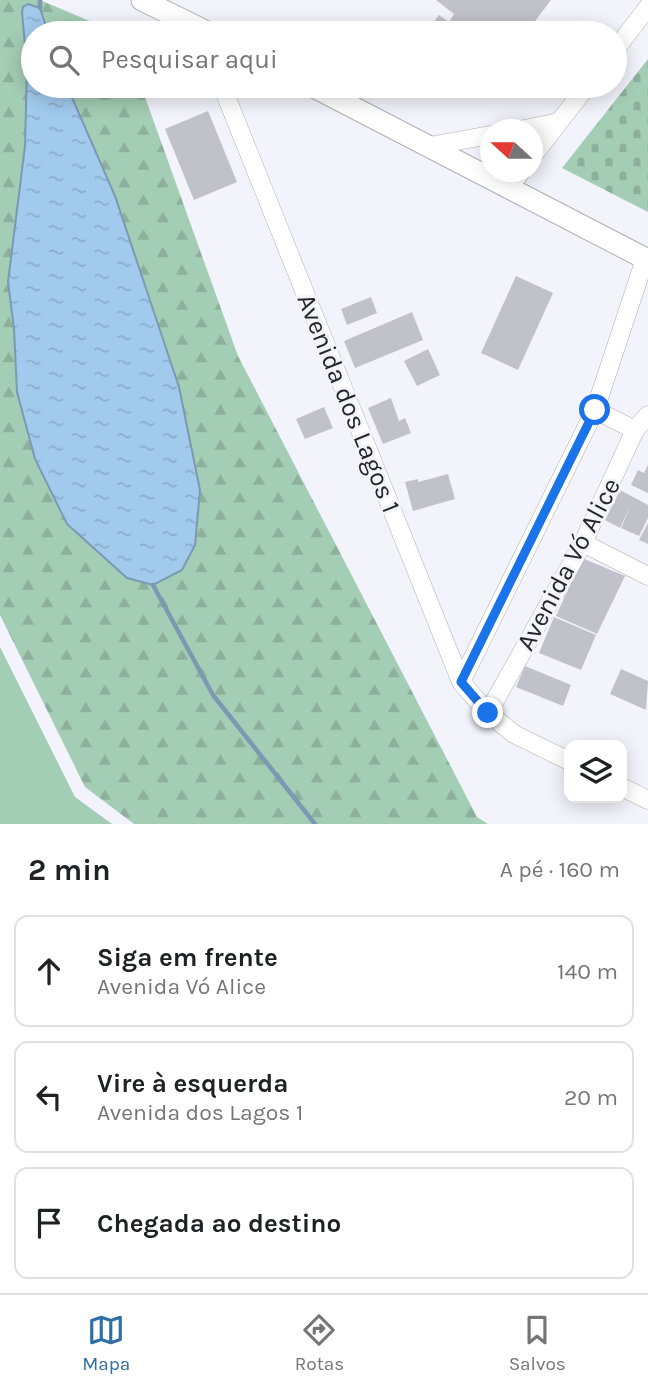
<!DOCTYPE html>
<html lang="pt">
<head>
<meta charset="utf-8">
<style>
  body { margin:0; font-family:Karla,sans-serif; background:#f6f6f6; color:#202124 }
  .controls { position:absolute; right:21px; bottom:21px; display:grid; overflow:hidden; border-radius:14px; box-shadow:0 4px 18px #0003 }
  .controls button { width:63px; height:63px; display:grid; place-items:center; padding:0; border:0; border-bottom:2px solid #e0e0e0; background:#fff; color:#202124; font:35px sans-serif }
  .compass { position:absolute; left:480px; top:119px; width:63px; height:63px; border-radius:50%; background:#fff; box-shadow:0 4px 18px #0003; rotate:291deg }
  .stop { position:absolute; width:21px; height:21px; margin:-16px; border:5px solid #1a73e8; border-radius:50%; background:#fff }
  .stop.end { background:#1a73e8; border-color:#fff; box-shadow:0 2px 7px #0008 }
  .list { margin:0; padding:0; list-style:none }
  h2 { display:flex; justify-content:space-between; align-items:center; height:91px; margin:0; padding:0 28px; font-size:30px }
  h2 small { font-size:23px; font-weight:400; color:#757577 }
  .list li { display:grid; grid-template-columns:46px 1fr auto; gap:21px; align-items:center; box-sizing:border-box; height:112px; margin:0 14px 14px; padding:0 14px; border:2px solid #e0e0e0; border-radius:14px }
  .list b { display:block; font-size:26px; white-space:nowrap }
  .list p { margin:0; font-size:23px; white-space:nowrap; color:#757577 }
  .list em { font-size:23px; font-style:normal; color:#757577 }
  .icon { flex:none; width:38px; height:38px; fill:none; stroke:currentColor; stroke-width:2; stroke-linecap:round; stroke-linejoin:round }
  .map { position:relative; flex:none; width:648px; height:824px; overflow:hidden }
  .search { position:absolute; background:#fff; box-shadow:0 4px 18px #0003; left:21px; right:21px; top:21px; height:77px; display:flex; align-items:center; gap:18px; box-sizing:border-box; padding:0 24px; border-radius:38px; color:#757577; font-size:26px }
  .sheet { height:469px; background:#fff }
  nav { display:flex; justify-content:space-around; align-items:center; box-sizing:border-box; height:98px; border-top:2px solid #e0e0e0; background:#fff; font-size:19px; color:#757577 }
  nav a { display:grid; justify-items:center; gap:4px }
  nav .on { color:#2e6fa5 }
  .map>svg:first-child { display:block }
</style>
</head>
<body>
<div class="map">
<svg width="648" height="824" viewBox="0 0 648 824">
  <defs>
    <pattern id="forest-firs" width="22" height="20" patternUnits="userSpaceOnUse" patternTransform="scale(1.75)"><rect width="22" height="20" fill="#a4cdb5"/><path d="M5 1l3.5 6h-7zM16 11l3.5 6h-7z" fill="#8db09c"/></pattern>
    <pattern id="cemetery-stones" width="16" height="16" patternUnits="userSpaceOnUse" patternTransform="scale(1.75)"><rect width="16" height="16" fill="#a4cdb5"/><path d="M2 7V4a2 2 0 0 1 4 0v3zM10 15v-3a2 2 0 0 1 4 0v3z" fill="#8db09c"/></pattern>
    <pattern id="water-ripples" width="26" height="14" patternUnits="userSpaceOnUse" patternTransform="scale(1.75)"><rect width="26" height="14" fill="#a1caed"/><path d="M2 4q2-2 4 0t4 0M15 11q2-2 4 0t4 0" fill="none" stroke="#8aadcb"/></pattern>
  </defs>
  <rect width="100%" height="100%" fill="#f3f4fb"/>
  <path fill="#a4cdb5" d="M0 647 75 797 112 824H0Z"/>
  <path fill="url(#forest-firs)" d="M0 0H40L118 33H33V86H141L238 356 477 817 488 824H134L85 787 0 615Z"/>
  <path fill="url(#cemetery-stones)" d="M648 59V212L562 168Z"/>
  <path fill="url(#water-ripples)" stroke="#7c99b2" stroke-width="2" d="M28 4 40 8 48 33H33V86H67L115 196 179 387 200 490 195 545 182 570 153 585 127 578 67 524 35 459 17 392 14 329 8 282 25 146 27 67 22 12 23 7Z"/>
  <g fill="none" stroke-linecap="round" stroke-linejoin="round">
    <path stroke="#7c99b2" stroke-width="4.5" d="M40 0V8
      M153 585 213 695 315 824"/>
  </g>
  <path fill="#c1c2c9" d="M436 0H551L526 33H428L426 32 439 15 449 22 454 14Z
    M208 111 237 182 194 200 165 129Z
    M516 276 553 293 518 370 481 353Z
    M371 297 377 313 347 325 341 309Z
    M412 312 423 340 355 368 344 341Z
    M428 349 440 375 417 386 404 361Z
    M391 398 399 421 405 418 411 433 383 444 368 408Z
    M324 407 333 428 305 439 296 419Z
    M648 465V493L631 485 638 470 644 473Z
    M448 474 455 499 413 511 405 482 418 479V482Z
    M620 490 648 505V518L639 536 621 528 631 505 620 528 605 520Z
    M648 523V544L639 540Z
    M582 558 625 576 597 634 556 616Z
    M554 617 596 635 581 670 539 653Z
    M525 666 571 685 563 706 516 687Z
    M621 669 648 681 646 710 610 694Z"/>
  <g fill="none" stroke-linecap="round" stroke-linejoin="round">
    <defs>
      <path id="minor" d="M615 50 648 7
        M222 86 461 682 488 713 514 734 569 761
        M520 130 559 122
        M430 146 490 135
        M532 157 587 86
        M509 187 521 172
        M595 410 635 430
        M583 543 648 576
        M461 682 595 410 645 259
        M488 713 583 543 635 430 648 415
        M622 787 648 800"/>
      <path id="tertiary" d="M142 0 209 33
        M312 86 648 260"/>
    </defs>
    <use href="#minor" stroke="#afb0b6" stroke-width="19"/>
    <use href="#tertiary" stroke="#afb0b6" stroke-width="23"/>
    <use href="#minor" stroke="#fff" stroke-width="18"/>
    <use href="#tertiary" stroke="#fff" stroke-width="21"/>
  </g>
  <g fill="none" stroke-linecap="round" stroke-linejoin="round">
    <path stroke="#1a73e8" stroke-width="9" d="M488 713 461 682 595 410"/>
  </g>
  <g text-anchor="middle" stroke-width="6" stroke-linejoin="round" paint-order="stroke">
    <g font-size="26" fill="#262628" stroke="#f3f4fb">
      <text transform="translate(349 403) rotate(68)" y="9">Avenida dos Lagos 1</text>
      <text transform="translate(568 564) rotate(-62)" y="9">Avenida Vó Alice</text>
    </g>
  </g>
</svg>
<div class="controls">
<button><svg class="icon" aria-label="layers" viewBox="0 0 24 24"><path d="M12 4l9 5-9 5-9-5zM3 14l9 5 9-5"/></svg></button>
</div>
<svg class="compass" viewBox="-18 -18 36 36"><path d="M0-13l5 13h-10z" fill="#e53935"/><path d="M0 13l5-13h-10z" fill="#757577"/></svg>
<div class="stop" style="left:595px;top:410px"></div>
<div class="stop end" style="left:488px;top:713px"></div>
<div class="search"><svg class="icon" aria-label="search" viewBox="0 0 24 24"><circle cx="10" cy="10" r="6"/><path d="M15 15l6 6"/></svg>Pesquisar aqui</div>
</div>
<section class="sheet">
<h2>2 min<small>A pé · 160 m</small></h2>
<ul class="list">
<li><svg class="icon" aria-label="ahead" viewBox="0 0 24 24"><path d="M12 20V5M6 11l6-6 6 6"/></svg><div><b>Siga em frente</b><p>Avenida Vó Alice</p></div><em>140 m</em></li>
<li><svg class="icon" aria-label="left" viewBox="0 0 24 24"><path d="M17 20v-9H6M10 6l-5 5 5 5"/></svg><div><b>Vire à esquerda</b><p>Avenida dos Lagos 1</p></div><em>20 m</em></li>
<li><svg class="icon" aria-label="arrive" viewBox="0 0 24 24"><path d="M6 21V4h12l-3 4 3 4H6"/></svg><div><b>Chegada ao destino</b></div></li>
</ul>
</section>
<nav>
<a class="on"><svg class="icon" aria-label="map" viewBox="0 0 24 24"><path d="M3 6l6-2 6 2 6-2v14l-6 2-6-2-6 2zM9 4v14M15 6v14"/></svg>Mapa</a>
<a><svg class="icon" aria-label="directions" viewBox="0 0 24 24"><path d="M12 3l9 9-9 9-9-9zM9 14v-3h6M13 9l2 2-2 2"/></svg>Rotas</a>
<a><svg class="icon" aria-label="saved" viewBox="0 0 24 24"><path d="M7 4h10v16l-5-4-5 4z"/></svg>Salvos</a>
</nav>
</body>
</html>
